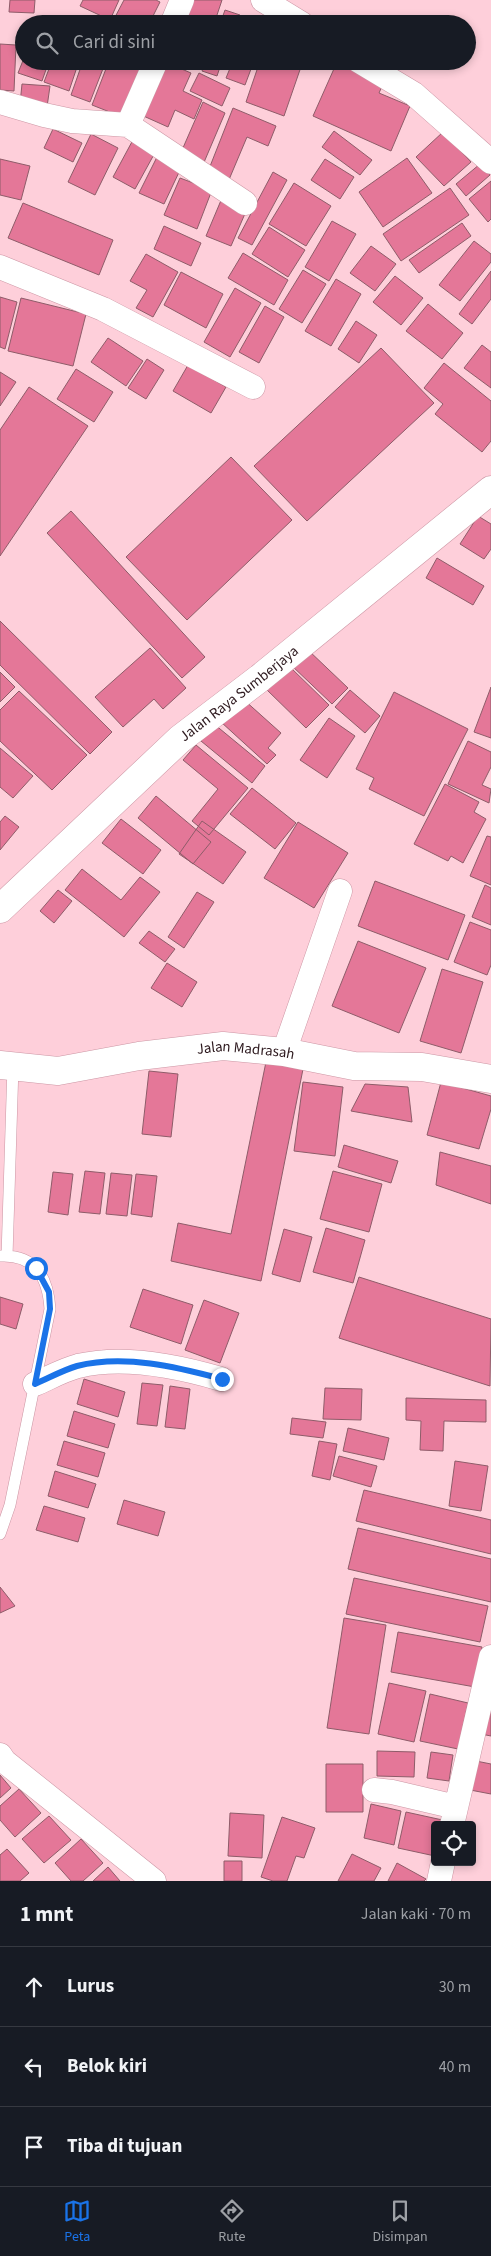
<!DOCTYPE html>
<html lang="id">
<head>
<meta charset="utf-8">
<style>
  body { margin:0; font-family:"Source Sans 3",sans-serif; background:#242831; color:#f1f3f6 }
  .controls { position:absolute; right:15px; bottom:15px; display:grid; overflow:hidden; border-radius:5px; box-shadow:0 2px 8px #0003 }
  .controls button { width:45px; height:45px; display:grid; place-items:center; padding:0; border:0; border-bottom:1px solid #363941; background:#171b24; color:#f1f3f6; font:25px sans-serif }
  .stop { position:absolute; width:15px; height:15px; margin:-11px; border:4px solid #1a73e8; border-radius:50%; background:#fff }
  .stop.end { background:#1a73e8; border-color:#fff; box-shadow:0 1px 5px #0008 }
  .list { margin:0; padding:0; list-style:none }
  h2 { display:flex; justify-content:space-between; align-items:center; height:65px; margin:0; padding:0 20px; font-size:21px }
  h2 small { font-size:16px; font-weight:400; color:#9ea1a6 }
  .list li { display:grid; grid-template-columns:32px 1fr auto; gap:15px; align-items:center; box-sizing:border-box; height:80px; padding:0 20px; border-top:1px solid #363941 }
  .list b { display:block; font-size:19px; white-space:nowrap }
  .list em { font-size:16px; font-style:normal; color:#9ea1a6 }
  .icon { flex:none; width:28px; height:28px; fill:none; stroke:currentColor; stroke-width:2; stroke-linecap:round; stroke-linejoin:round }
  .map { position:relative; flex:none; width:491px; height:1881px; overflow:hidden }
  .search { position:absolute; background:#171b24; box-shadow:0 2px 8px #0003; left:15px; right:15px; top:15px; height:55px; display:flex; align-items:center; gap:12px; box-sizing:border-box; padding:0 18px; border-radius:28px; color:#9ea1a6; font-size:19px }
  .sheet { height:305px; background:#171b24 }
  nav { display:flex; justify-content:space-around; align-items:center; box-sizing:border-box; height:70px; border-top:1px solid #363941; background:#171b24; font-size:14px; color:#9ea1a6 }
  nav a { display:grid; justify-items:center; gap:2px }
  nav .on { color:#1a73e8 }
  .map>svg:first-child { display:block }
</style>
</head>
<body>
<div class="map">
<svg width="491" height="1881" viewBox="0 0 491 1881">
  <rect width="100%" height="100%" fill="#fecfda"/>
  <path fill="#e47798" stroke="#8e5c69" d="M10 0H35L34 13 9 12Z
    M83 0H119L110 20 80 6Z
    M124 0H156L160 2 149 24H119L113 21Z
    M187 0H222L214 24H179Z
    M225 10 240 15 236 24H220Z
    M250 17 268 24H247Z
    M0 44 16 45 14 91 0 90Z
    M24 58V61H49L42 81 18 73Z
    M52 61H79L69 91 44 82Z
    M83 61H106L90 102 71 95Z
    M109 61 147 63 125 118 92 105Z
    M163 61 191 73 183 91 202 100 194 119 175 110 168 127 139 114Z
    M206 61H222L217 76 202 71Z
    M233 61H254L245 85 226 78Z
    M260 61H303L284 116 246 102Z
    M337 62 384 82 379 93 410 106 391 151 313 116Z
    M199 73 230 88 222 106 190 91Z
    M22 84 50 86 47 107 20 104Z
    M203 102 225 113 202 167 179 157Z
    M233 108 276 126 268 146 247 137 228 182 207 174Z
    M53 129 82 143 73 162 44 148Z
    M334 131 372 160 360 175 322 147Z
    M443 132 471 162 444 186 416 157Z
    M91 134 118 148 95 195 68 182Z
    M134 138 157 149 135 189 113 177Z
    M157 157 181 168 164 204 139 193Z
    M407 158 432 193 383 227 359 192Z
    M0 159 30 166 21 200 0 195Z
    M325 159 354 177 340 199 311 180Z
    M480 164 490 175 466 196 456 184Z
    M273 172 287 180 252 245 238 238Z
    M180 178 212 190 197 229 164 215Z
    M491 181V219L488 222 469 199Z
    M294 183 331 206 306 246 269 224Z
    M450 188 469 215 401 261 383 234Z
    M222 198 247 209 231 246 206 236Z
    M23 203 113 240 99 275 8 238Z
    M332 221 356 234 329 281 305 267Z
    M462 223 471 236 419 273 409 260Z
    M164 226 201 243 191 266 154 249Z
    M269 227 305 250 288 277 252 254Z
    M474 241 491 254V262L460 301 439 285Z
    M371 246 396 264 375 291 350 273Z
    M243 253 288 280 274 305 228 278Z
    M146 254 178 272 153 317 136 308 147 290 130 281Z
    M303 270 326 284 302 323 279 309Z
    M491 271V299L472 324 459 314Z
    M181 272 223 294 206 328 164 305Z
    M395 276 423 298 401 325 373 302Z
    M336 279 361 294 331 346 305 331Z
    M235 288 261 303 230 357 204 342Z
    M0 297 17 302 5 349 0 347Z
    M21 298 86 314 73 366 8 351Z
    M428 304 463 333 442 359 406 331Z
    M265 306 284 317 259 363 239 352Z
    M356 321 377 335 359 363 338 349Z
    M108 338 143 361 126 386 91 362Z
    M482 345 491 352V388L464 368Z
    M381 348 434 403 307 521 254 466Z
    M147 359 164 370 146 399 128 388Z
    M444 363 491 401V441L482 452 435 414 443 404 424 388Z
    M188 365 226 387 211 413 173 391Z
    M76 369 113 392 94 422 57 399Z
    M0 372 16 382 0 406Z
    M29 387 88 426 0 556V430Z
    M231 457 292 520 187 620 126 557Z
    M71 511 205 657 182 678 47 533Z
    M478 516 491 524V549L484 559 460 544Z
    M437 558 484 586 473 605 426 578Z
    M0 621 112 732 90 754 0 665Z
    M150 648 186 688 163 709 154 699 123 727 95 697Z
    M307 649 348 688 332 704 291 665Z
    M289 666 329 705 306 728 266 689Z
    M0 672 15 687 0 702Z
    M491 687V738L474 732Z
    M350 690 380 716 365 733 335 707Z
    M19 691 87 755 52 790 0 741V710Z
    M394 692 468 729 424 816 369 789 374 778 356 769Z
    M243 699 281 733 268 748 276 755 267 764 221 722Z
    M329 718 355 736 327 778 300 760Z
    M214 724 265 766 252 783 201 741Z
    M468 741 491 752V767L482 785 491 789 489 803 448 784Z
    M196 745 248 788 209 835 192 821 218 789 183 760Z
    M0 748 33 776 13 798 0 787Z
    M445 784 479 802 474 812 486 819 463 863 451 856 448 861 414 844Z
    M252 788 296 823 275 849 230 814Z
    M156 796 211 842 193 864 138 818Z
    M5 816 19 827 0 850V822Z
    M121 819 161 850 143 874 102 843Z
    M202 821 246 852 223 884 179 854Z
    M298 822 348 853 314 908 264 878Z
    M487 836 491 837V885L470 876Z
    M82 869 121 900 140 877 160 892 124 937 65 890Z
    M375 881 465 915 448 960 358 926Z
    M485 885 491 888V925L472 917Z
    M58 890 72 901 54 923 40 911Z
    M197 892 214 902 184 948 168 937Z
    M470 922 491 930V965L487 975 454 962Z
    M149 931 175 949 165 962 139 943Z
    M358 941 426 968 399 1033 332 1006Z
    M167 963 197 982 182 1007 151 988Z
    M442 969 483 982 461 1053 420 1041Z
    M268 1052 305 1059 261 1281 171 1261 178 1223 231 1234Z
    M149 1071 178 1074 171 1137 142 1134Z
    M303 1082 343 1087 335 1156 294 1151Z
    M441 1082 491 1096V1109L479 1149 427 1135Z
    M365 1084 408 1087 412 1122 351 1111Z
    M344 1145 398 1161 391 1183 338 1167Z
    M440 1152 491 1166V1204L436 1185Z
    M85 1171 105 1173 100 1214 79 1212Z
    M333 1171 382 1184 369 1232 320 1219Z
    M53 1172 73 1174 68 1215 48 1212Z
    M111 1173 132 1175 127 1216 106 1214Z
    M136 1174 157 1176 152 1217 131 1214Z
    M326 1228 365 1240 353 1283 313 1272Z
    M284 1229 312 1237 300 1282 272 1274Z
    M359 1277 491 1319 490 1386 339 1338Z
    M143 1289 193 1305 181 1344 130 1327Z
    M0 1297 23 1304 16 1329 0 1324Z
    M204 1300 239 1313 220 1363 185 1350Z
    M84 1379 125 1392 118 1417 77 1404Z
    M142 1383 163 1385 157 1426 137 1424Z
    M170 1386 190 1389 185 1429 165 1427Z
    M325 1388 362 1389 361 1420 323 1419Z
    M406 1398 486 1400V1422L444 1421 443 1451 420 1450 421 1421 406 1420Z
    M74 1411 115 1424 108 1448 67 1436Z
    M292 1418 326 1422 323 1438 290 1434Z
    M348 1428 389 1438 384 1460 343 1451Z
    M64 1441 105 1453 98 1477 57 1465Z
    M319 1441 337 1444 330 1480 312 1476Z
    M339 1456 377 1466 371 1487 333 1476Z
    M455 1461 488 1466 481 1511 449 1506Z
    M55 1471 96 1484 88 1508 48 1496Z
    M364 1490 491 1520V1554L356 1521Z
    M124 1500 165 1512 158 1536 117 1524Z
    M44 1506 85 1518 78 1542 36 1530Z
    M358 1528 491 1559V1602L348 1569Z
    M354 1578 488 1606 480 1642 346 1614Z
    M0 1587 15 1606 0 1613Z
    M344 1618 386 1625 369 1734 327 1728Z
    M398 1632 482 1647 475 1687 391 1672Z
    M389 1683 426 1691 414 1742 378 1734Z
    M430 1694 468 1703 458 1749 420 1741Z
    M491 1702V1736L481 1734Z
    M377 1751 415 1752 414 1777 377 1776Z
    M431 1752 453 1755 449 1781 427 1778Z
    M471 1760 491 1764V1794L465 1789Z
    M326 1764H363V1812H326Z
    M0 1775 11 1788 0 1798Z
    M19 1789 41 1813 15 1837 0 1820V1806Z
    M371 1804 401 1811 394 1845 364 1838Z
    M406 1812 447 1821 446 1825H435V1856L398 1848Z
    M230 1813 264 1815 262 1858 228 1856Z
    M49 1816 71 1840 44 1863 22 1839Z
    M282 1817 315 1828 304 1858 296 1856 287 1881H273L261 1877Z
    M81 1839 103 1863 83 1881H71L55 1863Z
    M7 1849 29 1873 20 1881H0V1855Z
    M352 1854 381 1868 374 1881H338Z
    M224 1861H242V1881H224Z
    M397 1863 426 1879 424 1881H388Z
    M108 1867 120 1881H93Z"/>
  <g fill="none" stroke-linecap="round" stroke-linejoin="round">
    <defs>
      <path id="lane" d="M0 1256C35 1254 48 1277 50 1309L10 1505 0 1534
        M7 1256 13 1066"/>
      <path id="street" d="M263 0 302 24
        M172 24 182 0
        M359 61 414 94 491 162
        M0 102 44 115 72 121 128 125 245 203
        M128 125 156 61
        M0 267 103 309 253 387
        M284 1052 340 891
        M35 1384C49 1378 63 1370 78 1366 124 1355 177 1366 221 1379
        M0 1755 4 1761 154 1881
        M374 1790 392 1792 456 1807
        M452 1825 491 1657
        M439 1881 443 1862"/>
      <g id="secondary">
        <path id="s1" d="M0 909 180 739 260 678 491 490"/>
        <path id="s2" d="M0 1065 58 1071 139 1056 223 1046 284 1052 354 1066 422 1067 491 1079"/>
      </g>
    </defs>
    <use href="#lane" stroke="#cc96a4" stroke-width="12"/>
    <use href="#street" stroke="#cc96a4" stroke-width="25"/>
    <use href="#secondary" stroke="#cc96a4" stroke-width="29"/>
    <use href="#lane" stroke="#fff" stroke-width="11"/>
    <use href="#street" stroke="#fff" stroke-width="24"/>
    <use href="#secondary" stroke="#fff" stroke-width="28"/>
  </g>
  <g fill="none" stroke-linecap="round" stroke-linejoin="round">
    <path stroke="#1a73e8" stroke-width="6" d="M36 1268 49 1292 50 1309 35 1384C49 1378 63 1370 77 1366 124 1354 177 1367 222 1379"/>
  </g>
  <g text-anchor="middle" stroke-width="4" stroke-linejoin="round" paint-order="stroke">
    <g font-size="15" fill="#2d191e" stroke="#fefefe">
      <text dy="5" stroke="none"><textPath href="#s1" startOffset="322">Jalan Raya Sumberjaya</textPath></text>
      <text dy="5" stroke="none"><textPath href="#s2" startOffset="248">Jalan Madrasah</textPath></text>
    </g>
  </g>
</svg>
<div class="controls">
<button><svg class="icon" aria-label="locate" viewBox="0 0 24 24"><circle cx="12" cy="12" r="6"/><path d="M12 2v4M12 18v4M2 12h4M18 12h4"/></svg></button>
</div>
<div class="stop" style="left:36px;top:1268px"></div>
<div class="stop end" style="left:222px;top:1379px"></div>
<div class="search"><svg class="icon" aria-label="search" viewBox="0 0 24 24"><circle cx="10" cy="10" r="6"/><path d="M15 15l6 6"/></svg>Cari di sini</div>
</div>
<section class="sheet">
<h2>1 mnt<small>Jalan kaki · 70 m</small></h2>
<ul class="list">
<li><svg class="icon" aria-label="ahead" viewBox="0 0 24 24"><path d="M12 20V5M6 11l6-6 6 6"/></svg><div><b>Lurus</b></div><em>30 m</em></li>
<li><svg class="icon" aria-label="left" viewBox="0 0 24 24"><path d="M17 20v-9H6M10 6l-5 5 5 5"/></svg><div><b>Belok kiri</b></div><em>40 m</em></li>
<li><svg class="icon" aria-label="arrive" viewBox="0 0 24 24"><path d="M6 21V4h12l-3 4 3 4H6"/></svg><div><b>Tiba di tujuan</b></div></li>
</ul>
</section>
<nav>
<a class="on"><svg class="icon" aria-label="map" viewBox="0 0 24 24"><path d="M3 6l6-2 6 2 6-2v14l-6 2-6-2-6 2zM9 4v14M15 6v14"/></svg>Peta</a>
<a><svg class="icon" aria-label="directions" viewBox="0 0 24 24"><path d="M12 3l9 9-9 9-9-9zM9 14v-3h6M13 9l2 2-2 2"/></svg>Rute</a>
<a><svg class="icon" aria-label="saved" viewBox="0 0 24 24"><path d="M7 4h10v16l-5-4-5 4z"/></svg>Disimpan</a>
</nav>
</body>
</html>
